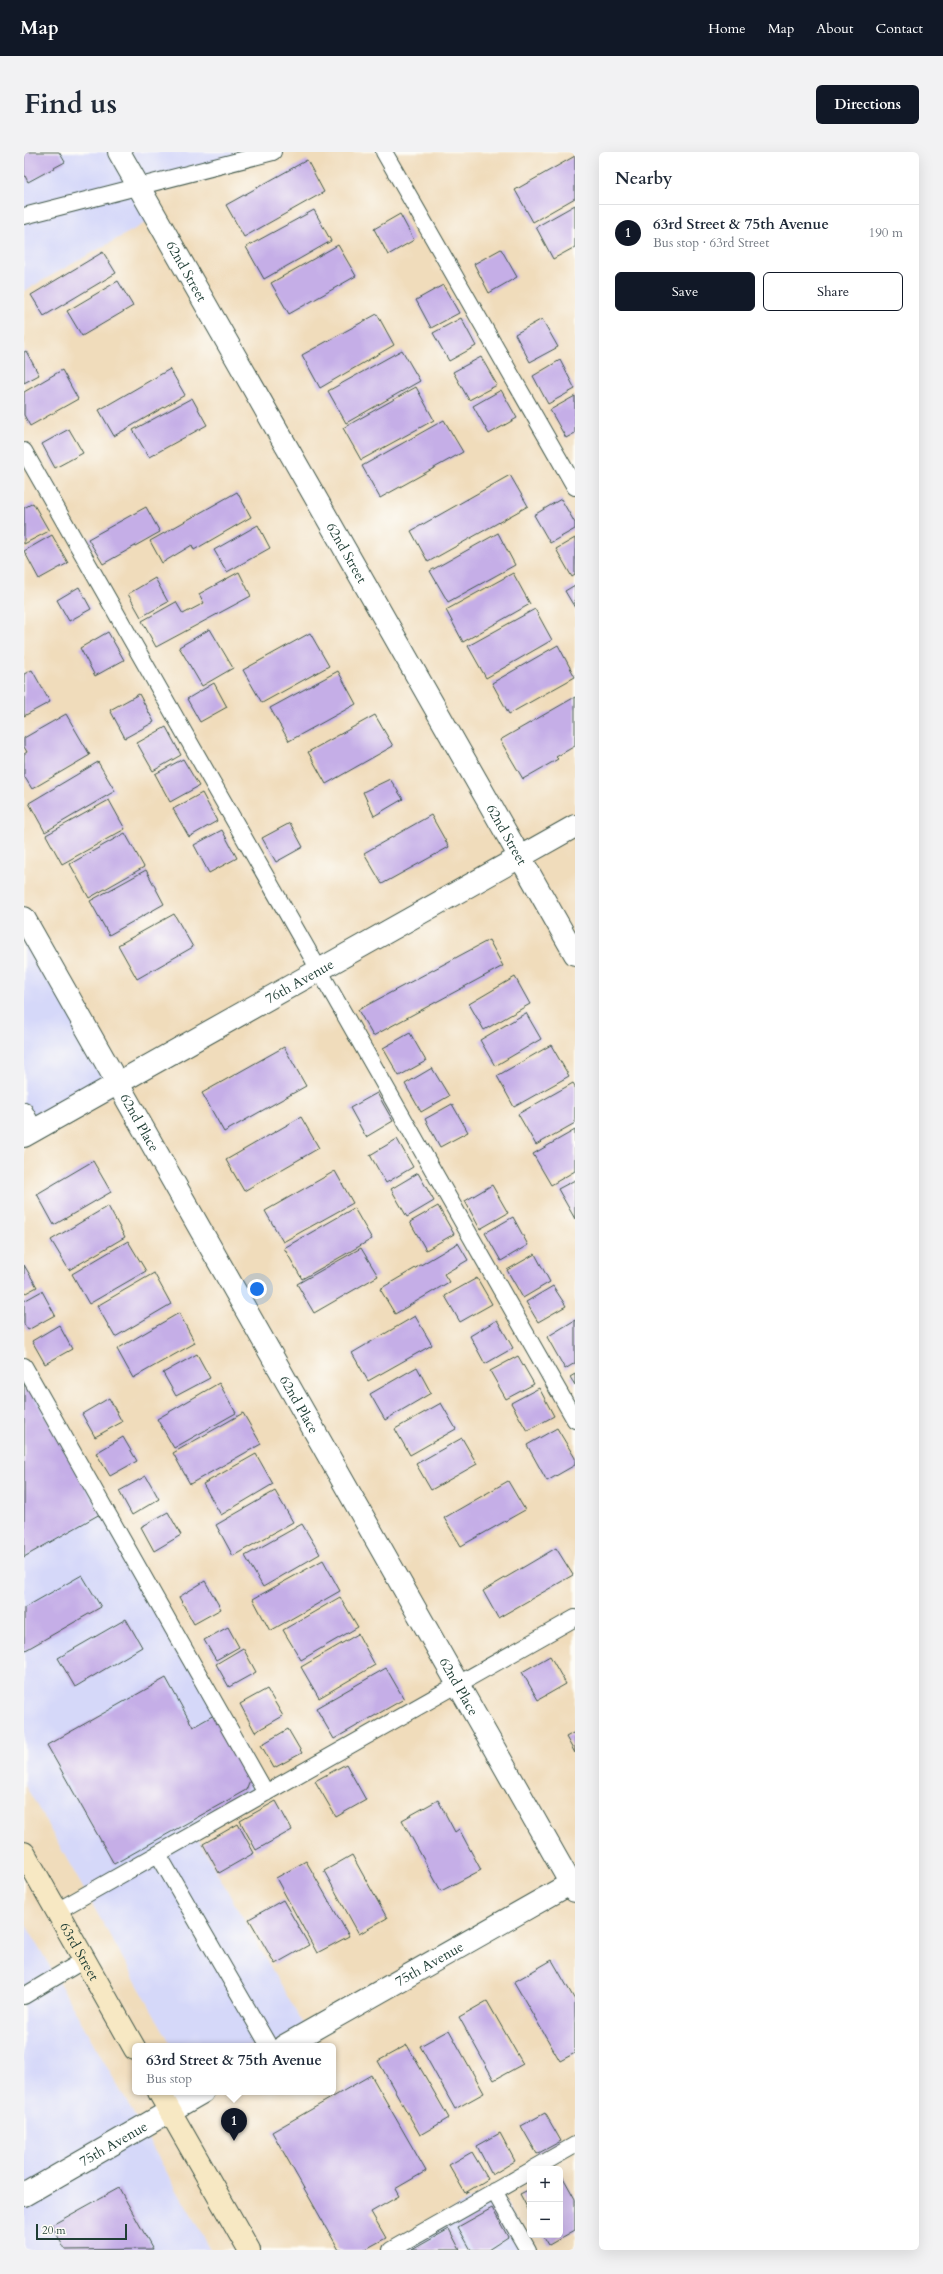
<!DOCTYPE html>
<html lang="en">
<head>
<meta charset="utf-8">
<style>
  body { margin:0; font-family:Cardo,serif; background:#f2f2f3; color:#1f2937 }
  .controls { position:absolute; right:12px; bottom:12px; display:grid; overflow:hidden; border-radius:6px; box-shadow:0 4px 16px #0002 }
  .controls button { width:36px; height:36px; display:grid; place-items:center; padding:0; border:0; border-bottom:1px solid #e0e1e3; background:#fff; color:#1f2937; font:20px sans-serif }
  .scale { position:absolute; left:12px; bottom:10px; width:91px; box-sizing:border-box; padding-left:4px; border:2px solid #1f3d34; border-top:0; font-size:11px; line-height:14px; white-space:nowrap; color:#1f3d34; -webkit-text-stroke:3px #fdfcf7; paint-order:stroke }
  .you { position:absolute; left:233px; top:1137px; width:14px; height:14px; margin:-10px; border:3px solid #fff; border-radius:50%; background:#1a73e8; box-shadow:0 0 0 6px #1a73e833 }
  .badge { display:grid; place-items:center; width:26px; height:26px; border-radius:50%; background:#111827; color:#fff; font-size:13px; font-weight:700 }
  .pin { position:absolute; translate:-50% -33px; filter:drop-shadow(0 1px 2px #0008) }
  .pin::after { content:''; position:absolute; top:21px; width:14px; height:12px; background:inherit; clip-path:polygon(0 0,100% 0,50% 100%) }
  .popup { position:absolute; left:108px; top:1891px; width:204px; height:52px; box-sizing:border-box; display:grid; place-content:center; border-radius:6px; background:#fff; filter:drop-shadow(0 1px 3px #0005); font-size:13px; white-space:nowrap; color:#747a83 }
  .popup b { font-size:15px; color:#1f2937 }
  .popup::after { content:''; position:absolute; left:50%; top:100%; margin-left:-8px; border:8px solid transparent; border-top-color:#fff }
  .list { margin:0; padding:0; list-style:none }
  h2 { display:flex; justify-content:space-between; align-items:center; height:52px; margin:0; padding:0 16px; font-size:17px }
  h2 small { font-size:13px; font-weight:400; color:#747a83 }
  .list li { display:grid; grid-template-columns:26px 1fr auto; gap:12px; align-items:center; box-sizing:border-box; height:56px; padding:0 16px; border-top:1px solid #e0e1e3 }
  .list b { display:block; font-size:15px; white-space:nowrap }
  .list p { margin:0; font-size:13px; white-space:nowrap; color:#747a83 }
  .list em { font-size:13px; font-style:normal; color:#747a83 }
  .actions { display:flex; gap:8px; padding:12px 16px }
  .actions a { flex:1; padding:9px 0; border:1px solid #111827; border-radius:6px; text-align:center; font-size:14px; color:#111827 }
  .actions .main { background:#111827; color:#fff }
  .map { position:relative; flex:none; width:551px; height:2098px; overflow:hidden; border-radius:6px }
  header { display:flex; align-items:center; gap:24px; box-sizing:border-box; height:56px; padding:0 20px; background:#111827; color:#fff }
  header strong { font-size:19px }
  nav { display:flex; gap:22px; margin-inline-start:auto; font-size:14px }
  .intro { display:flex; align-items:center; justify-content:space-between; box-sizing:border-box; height:96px; padding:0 24px }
  h1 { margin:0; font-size:28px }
  .button { padding:10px 18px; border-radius:6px; background:#111827; color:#fff; font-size:14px; font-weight:700 }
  main { display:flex; gap:24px; padding:0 24px }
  aside { flex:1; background:#fff; border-radius:6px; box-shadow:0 4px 16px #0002 }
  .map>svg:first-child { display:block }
</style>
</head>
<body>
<header>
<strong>Map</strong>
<nav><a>Home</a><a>Map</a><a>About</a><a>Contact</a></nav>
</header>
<div class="intro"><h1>Find us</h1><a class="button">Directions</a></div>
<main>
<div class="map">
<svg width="551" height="2098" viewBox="0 0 551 2098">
  <rect width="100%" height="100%" fill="#fdfcf7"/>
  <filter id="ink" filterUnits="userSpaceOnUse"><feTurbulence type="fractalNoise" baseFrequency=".025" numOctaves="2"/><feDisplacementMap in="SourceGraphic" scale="8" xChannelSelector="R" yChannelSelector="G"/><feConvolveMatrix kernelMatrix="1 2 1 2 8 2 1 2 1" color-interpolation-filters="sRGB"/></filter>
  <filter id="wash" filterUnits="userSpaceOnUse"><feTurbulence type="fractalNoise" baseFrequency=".012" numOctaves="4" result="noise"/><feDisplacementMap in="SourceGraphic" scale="16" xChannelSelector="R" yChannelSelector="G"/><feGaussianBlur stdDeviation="0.9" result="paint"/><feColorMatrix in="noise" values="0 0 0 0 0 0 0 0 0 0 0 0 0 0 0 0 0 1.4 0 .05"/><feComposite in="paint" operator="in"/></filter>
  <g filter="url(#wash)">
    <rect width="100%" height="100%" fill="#f0dcbb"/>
    <path fill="#d5d8f9" d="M0 0H237L107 34 127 68 0 139Z
      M0 780 92 941 0 991Z
      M0 1207 243 1636 169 1678 280 1874 245 1894H148L0 1631Z
      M0 1769 187 2098H0Z
      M472 2033 509 2098H357Z"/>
    <g id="blocks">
      <path fill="#c5aee7" d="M0 0H35L41 10 4 30 0 22Z
        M551 4V46L509 70 491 38Z
        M283 8 300 40 220 85 202 53Z
        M551 53V95L529 107 512 75Z
        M290 58 307 89 240 127 222 95Z
        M376 62 390 88 364 103 350 77Z
        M314 93 332 124 265 162 247 131Z
        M477 97 493 125 465 141 450 112Z
        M79 100 92 121 20 164 7 143Z
        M94 129 109 154 58 184 43 159Z
        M419 133 435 161 407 176 392 148Z
        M353 162 370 193 296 236 278 203Z
        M437 166 452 194 425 209 409 181Z
        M518 167 534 195 506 210 491 182Z
        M378 198 396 229 322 271 304 239Z
        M2 199 15 223 0 231V200Z
        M457 205 473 233 445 248 429 220Z
        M536 208 551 237 524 252 509 224Z
        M146 217 161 243 90 284 75 258Z
        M38 218 54 247 6 274 0 263V240Z
        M392 235 410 268 337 308 319 276Z
        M477 238 493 266 465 282 449 254Z
        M551 244V281L542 286 526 258Z
        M168 246 183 273 125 305 109 278Z
        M420 268 439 300 356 346 338 314Z
        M45 277 59 301 31 316 18 292Z
        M486 323 504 354 404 410 387 379Z
        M213 340 227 365 170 398 168 393 138 411 126 389Z
        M537 347 551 371V377L526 391 510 363Z
        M9 351 25 379 0 392V356Z
        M122 355 136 380 79 412 64 387Z
        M234 373 246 396 203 420 190 398Z
        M474 381 491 413 424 450 406 419Z
        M28 383 44 411 15 427 0 399Z
        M551 386V423L548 425 532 397Z
        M215 420 227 444 132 495 118 469 152 450 159 462 180 451 175 442Z
        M489 421 506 452 439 490 422 458Z
        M131 426 144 450 117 465 104 442Z
        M551 433V456L541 439Z
        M55 435 67 457 45 469 33 448Z
        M511 457 528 488 462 526 444 494Z
        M186 477 209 516 178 534 155 495Z
        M84 480 100 508 71 524 56 496Z
        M286 481 305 514 238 551 219 518Z
        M534 493 551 525 485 562 468 531Z
        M8 518 26 550 0 564V522Z
        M314 519 332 552 265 589 246 556Z
        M190 531 203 555 176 570 163 547Z
        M115 542 130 570 101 586 86 558Z
        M551 545V594L532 605 534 607 499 627 476 588Z
        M42 562 66 603 8 637 0 624V602L3 600 0 595V586Z
        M351 563 369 594 302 632 284 600Z
        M142 575 157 603 129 619 113 591Z
        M159 607 175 634 146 650 131 622Z
        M74 610 91 639 21 680 5 651Z
        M366 627 379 647 350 664 339 640Z
        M178 641 193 669 165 685 149 657Z
        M85 648 101 677 38 712 22 683Z
        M407 663 425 695 358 732 340 701Z
        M266 671 279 695 252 710 238 686Z
        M198 678 213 706 185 721 170 693Z
        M101 681 120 715 65 746 46 712Z
        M122 718 140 752 85 783 66 749Z
        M150 762 169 795 113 827 94 793Z
        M465 788 479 814 349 884 334 858Z
        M491 825 506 852 460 878 445 852Z
        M502 861 517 887 471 914 456 888Z
        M386 881 402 909 375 924 359 896Z
        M527 893 545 924 490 955 473 924Z
        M260 895 282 934 200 980 178 941Z
        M408 916 425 944 397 960 381 932Z
        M549 931 551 934V971L512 993 494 962Z
        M353 941 369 969 342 985 326 956Z
        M428 952 444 980 416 995 401 967Z
        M277 965 295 996 220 1039 202 1008Z
        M551 978V1019L527 1033 509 1002Z
        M373 987 389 1015 362 1031 346 1003Z
        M69 1009 87 1040 30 1073 13 1042Z
        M311 1019 329 1051 259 1090 241 1059Z
        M394 1021 410 1049 383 1065 367 1037Z
        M551 1028V1067L534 1037Z
        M468 1033 484 1061 456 1077 441 1049Z
        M84 1054 101 1085 45 1118 27 1088Z
        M414 1054 430 1082 402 1098 386 1070Z
        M330 1056 348 1087 278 1127 260 1096Z
        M489 1065 504 1093 477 1109 461 1081Z
        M104 1089 122 1119 65 1152 48 1122Z
        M434 1091 444 1108 420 1122 425 1130 371 1162 356 1137Z
        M337 1096 354 1124 290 1161 273 1132Z
        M511 1102 526 1130 499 1146 483 1118Z
        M0 1113 13 1135 0 1142Z
        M130 1121 147 1152 91 1185 73 1154Z
        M453 1126 468 1152 436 1170 421 1144Z
        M529 1134 542 1154 514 1170 502 1150Z
        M18 1139 31 1163 4 1178 0 1172V1149Z
        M155 1161 171 1191 109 1226 93 1197Z
        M391 1164 408 1193 344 1229 328 1201Z
        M473 1168 489 1196 461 1212 446 1184Z
        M551 1168V1211L541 1217 523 1185Z
        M35 1173 48 1197 21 1212 8 1189Z
        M173 1202 186 1226 152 1244 139 1221Z
        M494 1204 510 1232 482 1247 466 1219Z
        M393 1215 407 1241 361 1268 346 1242Z
        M551 1222V1233L546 1225Z
        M0 1228 76 1362 0 1405Z
        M195 1231 212 1261 150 1296 133 1267Z
        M515 1236 530 1264 503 1279 487 1251Z
        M85 1246 98 1270 71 1285 58 1262Z
        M417 1251 432 1277 386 1303 371 1277Z
        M219 1261 237 1292 166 1332 149 1301Z
        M533 1276 551 1306V1313L523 1329 503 1293Z
        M99 1285 113 1309 86 1324 72 1301Z
        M438 1286 453 1312 407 1338 392 1312Z
        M232 1302 249 1332 197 1363 179 1332Z
        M122 1324 135 1347 108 1363 95 1339Z
        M484 1329 501 1358 437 1394 420 1366Z
        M251 1339 269 1370 209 1404 192 1373Z
        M144 1360 157 1383 130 1399 117 1375Z
        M278 1372 296 1402 239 1435 221 1404Z
        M532 1396 549 1423 474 1466 459 1439Z
        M299 1408 316 1439 246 1479 229 1447Z
        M58 1423 77 1455 0 1499V1456Z
        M181 1429 197 1457 170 1472 155 1445Z
        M316 1445 334 1475 277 1508 259 1478Z
        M102 1467 118 1495 51 1535 34 1506Z
        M204 1475 215 1495 192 1508 180 1488Z
        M334 1482 351 1513 295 1546 277 1515Z
        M219 1496 232 1520 205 1535 192 1512Z
        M526 1504 542 1532 514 1548 498 1520Z
        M362 1516 380 1547 310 1587 292 1556Z
        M142 1526 169 1575 190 1563 226 1628 222 1638 90 1712 23 1593Z
        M243 1537 259 1564 231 1580 216 1552Z
        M264 1577 278 1601 250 1616 237 1593Z
        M551 1580V1601L542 1585Z
        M322 1612 342 1648 312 1665 291 1629Z
        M414 1648 431 1680 435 1677 457 1718 417 1739 378 1668Z
        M252 1649 268 1678 232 1698 216 1669Z
        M214 1672 230 1701 195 1721 179 1692Z
        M328 1703 363 1766 335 1782 300 1719Z
        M282 1709 325 1784 293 1801 252 1726Z
        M259 1748 285 1793 251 1812 225 1767Z
        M528 1808 551 1848V1901L536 1909 490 1830Z
        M463 1849 499 1912 470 1928 435 1865Z
        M425 1878 460 1941 431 1957 396 1894Z
        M383 1893 425 1966 396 1983 354 1909Z
        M347 1923 402 2019 371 2037 375 2044 347 2060 362 2086 340 2098H315L248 1980Z
        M521 1961 537 1989 513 2002 497 1974Z
        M476 1981 491 2009 468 2023 453 1994Z
        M448 2000 464 2027 441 2041 425 2013Z
        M536 2020 551 2047V2078L525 2093 519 2083H536Z
        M95 2036 129 2097 41 2098 28 2073Z
        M506 2037V2061L496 2042Z
        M468 2056 484 2085 464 2098H447L434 2075Z
        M425 2077 436 2098H388Z"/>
    </g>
  </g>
  <g filter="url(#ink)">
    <use href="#blocks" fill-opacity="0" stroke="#3e5548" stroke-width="1"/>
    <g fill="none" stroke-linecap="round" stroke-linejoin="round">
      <defs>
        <path id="service" d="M360 0 551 335
          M0 64 249 0
          M0 299 551 1268
          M0 958 11 978
          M0 1214 242 1641
          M134 1702 245 1894
          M33 1759 551 1466
          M0 1844 60 1808
          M509 2017 551 1993
          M470 2039 504 2098
          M367 2098 506 2019"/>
        <g id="minor">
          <path id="s1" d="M95 0 551 802"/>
          <path id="s2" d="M0 766 551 1739"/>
          <path id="s3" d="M0 984 551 674"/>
          <path id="s4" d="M260 1894 551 1729"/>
          <path id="s5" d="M0 2043 179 1940"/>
        </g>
        <g id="secondary">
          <path id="s6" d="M0 1701 111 1897"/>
          <path d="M135 1940 225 2098"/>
        </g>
      </defs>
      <use href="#service" stroke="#3e5548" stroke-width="18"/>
      <use href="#minor" stroke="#3e5548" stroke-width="24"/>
      <use href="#secondary" stroke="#3e5548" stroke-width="24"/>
      <use href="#service" stroke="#fff" stroke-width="16"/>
      <use href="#minor" stroke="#fff" stroke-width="22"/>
      <use href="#secondary" stroke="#f7e8c3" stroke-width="22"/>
    </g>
  </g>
  <g text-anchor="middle" stroke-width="3" stroke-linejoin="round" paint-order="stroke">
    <g font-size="14" fill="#1f3d34" stroke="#fdfcf7">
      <text dy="5" stroke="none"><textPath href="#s1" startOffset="137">62nd Street</textPath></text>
      <text dy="5" stroke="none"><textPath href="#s1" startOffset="461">62nd Street</textPath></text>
      <text dy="5" stroke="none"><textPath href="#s1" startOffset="785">62nd Street</textPath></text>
      <text dy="5" stroke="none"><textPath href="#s3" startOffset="316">76th Avenue</textPath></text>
      <text dy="5" stroke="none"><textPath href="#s2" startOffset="235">62nd Place</textPath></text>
      <text dy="5" stroke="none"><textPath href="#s2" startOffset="559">62nd Place</textPath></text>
      <text dy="5" stroke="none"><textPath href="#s2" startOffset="883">62nd Place</textPath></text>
      <text dy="5" stroke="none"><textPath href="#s6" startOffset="113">63rd Street</textPath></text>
      <text dy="5" stroke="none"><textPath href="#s4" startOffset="167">75th Avenue</textPath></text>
      <text dy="5" stroke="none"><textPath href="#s5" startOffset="103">75th Avenue</textPath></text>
    </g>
  </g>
</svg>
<div class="controls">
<button>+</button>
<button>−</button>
</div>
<div class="scale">20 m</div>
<div class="you"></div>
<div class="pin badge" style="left:210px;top:1989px">1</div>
<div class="popup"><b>63rd Street &amp; 75th Avenue</b>Bus stop</div>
</div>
<aside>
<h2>Nearby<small></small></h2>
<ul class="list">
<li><span class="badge">1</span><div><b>63rd Street &amp; 75th Avenue</b><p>Bus stop · 63rd Street</p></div><em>190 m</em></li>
</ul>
<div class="actions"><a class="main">Save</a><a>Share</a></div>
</aside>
</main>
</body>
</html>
